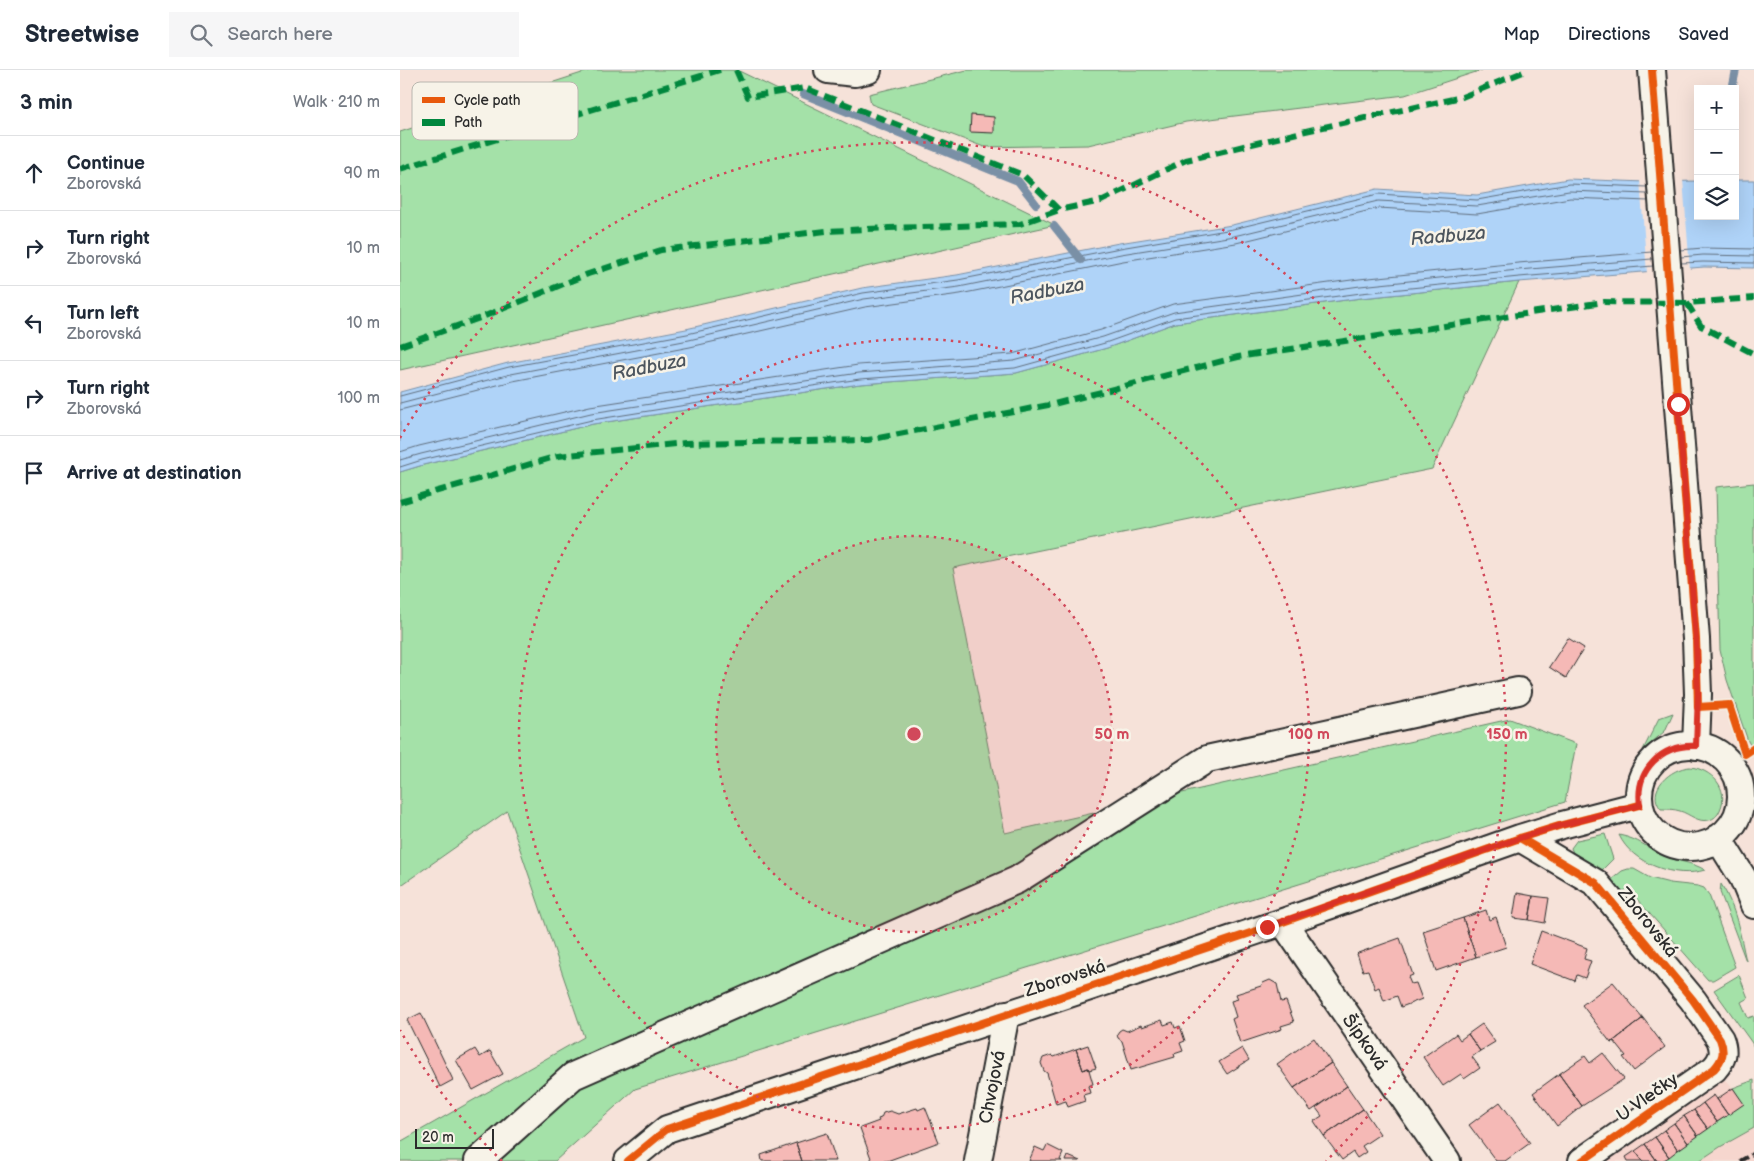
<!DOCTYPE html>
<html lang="en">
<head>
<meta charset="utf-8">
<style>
  body { margin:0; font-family:"Balsamiq Sans",sans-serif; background:#f6f6f7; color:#1f2937 }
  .controls { position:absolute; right:15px; top:15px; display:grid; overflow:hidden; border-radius:0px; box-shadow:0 5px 20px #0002 }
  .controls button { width:45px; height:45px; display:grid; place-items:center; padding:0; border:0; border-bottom:1px solid #e0e1e3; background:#fff; color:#1f2937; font:25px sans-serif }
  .scale { position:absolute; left:15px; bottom:12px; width:79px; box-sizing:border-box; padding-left:5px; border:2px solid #2b2b2b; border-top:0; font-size:14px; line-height:18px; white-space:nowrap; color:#2b2b2b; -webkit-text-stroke:4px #f7f3e8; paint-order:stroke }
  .stop { position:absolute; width:15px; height:15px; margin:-11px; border:4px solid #d93025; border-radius:50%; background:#fff }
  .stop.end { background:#d93025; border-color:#fff; box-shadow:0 1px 5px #0008 }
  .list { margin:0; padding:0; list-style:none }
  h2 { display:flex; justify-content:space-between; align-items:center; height:65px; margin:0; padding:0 20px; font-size:21px }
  h2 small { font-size:16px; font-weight:400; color:#747a83 }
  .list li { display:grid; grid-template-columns:32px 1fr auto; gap:15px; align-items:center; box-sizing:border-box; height:75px; padding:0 20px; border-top:1px solid #e0e1e3 }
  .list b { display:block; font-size:19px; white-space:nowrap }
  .list p { margin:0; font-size:16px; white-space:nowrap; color:#747a83 }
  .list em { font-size:16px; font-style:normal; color:#747a83 }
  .icon { flex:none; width:28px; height:28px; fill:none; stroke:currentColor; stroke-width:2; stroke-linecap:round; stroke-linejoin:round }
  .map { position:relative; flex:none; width:1354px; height:1091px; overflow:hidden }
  header { display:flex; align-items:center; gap:30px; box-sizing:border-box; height:70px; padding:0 25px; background:#fff; border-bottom:1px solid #e0e1e3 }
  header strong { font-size:24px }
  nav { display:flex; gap:28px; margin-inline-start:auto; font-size:18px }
  .search { width:350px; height:45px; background:#f6f6f7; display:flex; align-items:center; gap:12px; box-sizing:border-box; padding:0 18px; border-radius:0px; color:#747a83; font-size:19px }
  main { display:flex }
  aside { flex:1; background:#fff }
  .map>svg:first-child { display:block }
</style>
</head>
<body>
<header>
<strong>Streetwise</strong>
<div class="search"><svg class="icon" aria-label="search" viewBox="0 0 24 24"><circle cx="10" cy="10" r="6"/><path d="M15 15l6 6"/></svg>Search here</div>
<nav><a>Map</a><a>Directions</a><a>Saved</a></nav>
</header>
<main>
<aside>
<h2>3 min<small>Walk · 210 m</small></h2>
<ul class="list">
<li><svg class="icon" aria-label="ahead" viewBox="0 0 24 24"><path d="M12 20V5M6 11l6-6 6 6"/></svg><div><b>Continue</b><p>Zborovská</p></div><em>90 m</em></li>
<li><svg class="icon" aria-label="right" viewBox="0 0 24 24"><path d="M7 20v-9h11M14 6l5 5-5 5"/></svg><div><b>Turn right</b><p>Zborovská</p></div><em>10 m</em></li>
<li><svg class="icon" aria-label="left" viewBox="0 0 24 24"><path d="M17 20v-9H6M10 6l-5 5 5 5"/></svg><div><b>Turn left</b><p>Zborovská</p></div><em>10 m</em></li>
<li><svg class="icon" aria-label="right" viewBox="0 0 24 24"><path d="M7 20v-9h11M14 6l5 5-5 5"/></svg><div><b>Turn right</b><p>Zborovská</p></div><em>100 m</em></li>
<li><svg class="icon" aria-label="arrive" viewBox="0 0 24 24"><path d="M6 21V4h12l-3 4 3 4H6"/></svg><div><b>Arrive at destination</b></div></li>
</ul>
</aside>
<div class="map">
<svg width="1354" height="1091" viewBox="0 0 1354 1091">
  <rect width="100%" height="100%" fill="#f6e2d9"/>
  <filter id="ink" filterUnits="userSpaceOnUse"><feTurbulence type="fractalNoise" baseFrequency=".02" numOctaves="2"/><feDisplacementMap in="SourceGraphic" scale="10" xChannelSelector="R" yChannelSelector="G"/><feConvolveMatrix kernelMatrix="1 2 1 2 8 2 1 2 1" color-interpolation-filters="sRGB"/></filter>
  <g filter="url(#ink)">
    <path fill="#f6d6ce" d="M1314 999 1333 1018 1344 1034 1298 1066 1262 1091H1182Z
      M1354 1058V1091H1299L1320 1077Z"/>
    <path fill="#a4e1a8" stroke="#68866a" d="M191 0H337L655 155 0 300V62Z
      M567 0H1082L1005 25 786 52 688 75 584 77 471 34 469 24Z
      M1119 212 1032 399 553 498 605 763 1110 649 1176 674 1165 732 235 1019 155 1091H0V1072L184 967 107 741 0 816V402L23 395 193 354 319 335 460 314 616 303 707 278 775 253 961 228Z
      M1354 413V682L1348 671 1327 610 1320 580 1316 417Z
      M1273 643 1265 661 1243 680 1259 648Z
      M1290 697C1311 699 1330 718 1320 740 1318 745 1314 749 1309 750 1298 753 1290 744 1280 741 1274 739 1267 739 1261 739 1245 720 1271 698 1290 697Z
      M1205 764 1213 789 1200 802C1190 796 1174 789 1171 778L1177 770Z
      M1219 765C1239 769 1247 778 1265 786 1278 792 1292 792 1305 800 1276 809 1232 794 1219 765Z
      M1228 799H1234L1250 808 1270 813 1298 816 1304 818 1309 825 1335 897 1313 910H1308L1228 819 1220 823 1211 810 1222 801Z
      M1321 814C1336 837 1340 864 1346 891L1320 822Z
      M1339 905 1348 928 1341 932 1348 948 1354 946V978L1352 973 1314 920Z
      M1354 1010V1058L1320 1077 1299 1091H1262L1343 1034 1333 1018Z"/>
    <path fill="#afd3f8" stroke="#7a90a6" d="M1168 109 1246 112 1298 111V146H1335V110H1354V198L1304 197 1119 212 961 228 775 253 707 278 616 303 460 314 319 335 193 354 23 395 0 402V322L108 293 286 259 462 218 557 205 719 173 832 155 977 119 1077 125Z"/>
    <path fill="#f6e2d9" d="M1283 109 1290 200 1247 204 1240 110Z"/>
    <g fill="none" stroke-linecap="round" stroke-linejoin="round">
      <path stroke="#606e7d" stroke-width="1" d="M1280 180 1303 178 1354 179
        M1281 187 1303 185 1354 186
        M1281 193 1303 192 1354 193
        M0 326 109 297 287 264 463 223 558 210 720 178 833 159 978 124 1077 130 1169 114 1247 117
        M0 333 111 304 289 270 464 229 559 217 721 184 834 166 978 131 1077 136 1169 121 1247 124
        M0 340 113 311 290 277 465 237 560 224 723 191 836 173 979 138 1077 144 1170 128 1248 131
        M0 382 19 376 190 336 458 295 612 284 701 260 773 234 959 209 1118 193 1252 182
        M0 390 21 384 191 343 317 324 459 303 614 291 703 267 774 242 960 216 1118 200 1252 189
        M0 397 22 390 192 350 318 330 460 309 615 298 705 273 775 248 961 223 1119 207 1253 196"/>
      <path stroke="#7a90a6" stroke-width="8" d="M1332 19 1336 0
        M403 24 618 111 636 134
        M654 156 681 190"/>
    </g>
    <path fill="#f5b9b6" stroke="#2b2b2b" d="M571 45 594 47V63L570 62Z
      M1168 568 1184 578 1166 608 1149 597Z
      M1117 823 1133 826 1129 850 1113 848Z
      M1133 826 1149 828 1145 853 1129 850Z
      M1086 840 1089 850 1096 847 1106 877 1076 887 1063 848Z
      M1063 848 1076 887 1036 901 1023 861Z
      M1141 861 1187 878 1184 889 1191 891 1185 908 1177 905 1175 911 1130 894Z
      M1000 868 1013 905 1008 907 1011 914 1016 913 1022 929 1001 937 997 926 984 931 979 917 975 919 968 900 963 901 957 884 958 883Z
      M870 910 877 914 881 932 886 931 894 952 881 956 882 959 840 973 832 949 836 947 831 931 838 929 836 924 861 916 863 913Z
      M1213 912 1243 948 1211 973 1182 935Z
      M21 943 53 1010 40 1017 7 950Z
      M1243 948 1265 977 1234 1001 1223 987 1226 986 1214 971 1211 973Z
      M762 950 764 955 773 952 775 958 780 956 785 971 780 973 783 981 774 984 775 987 731 1000 722 971 718 968 717 964 719 961 722 959 727 961 741 955 742 957Z
      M1082 954 1095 972 1080 981 1068 964Z
      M1056 964 1060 970 1068 964 1080 981 1072 987 1080 998 1064 1009 1061 1004 1043 1016 1023 987Z
      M914 968 931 993 894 1018 877 994Z
      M688 975 696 998 689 1000 688 998 683 1000 676 979Z
      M842 978 849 990 827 1004 819 992Z
      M75 979 80 987 90 981 103 1004 73 1020 56 990Z
      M676 979 683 1000 688 998 689 1000 693 1014 688 1016 690 1023 683 1025 685 1031 668 1037 666 1031 656 1034 647 1003 644 1001 641 993 643 988 652 985 654 987Z
      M1203 983 1224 1009 1182 1036 1159 1004 1185 986 1190 993Z
      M931 993 947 1016 911 1041 894 1018Z
      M1159 1004 1182 1036 1157 1056 1133 1023Z
      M947 1016 963 1039 924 1066 914 1051 922 1046 916 1038Z
      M1333 1018 1344 1034 1328 1045 1317 1029Z
      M1314 1025 1328 1045 1317 1052 1303 1033Z
      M1100 1032 1130 1073 1105 1091H1096L1069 1055Z
      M1303 1033 1317 1052 1308 1059 1294 1040Z
      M525 1037 539 1072 487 1091H472L460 1058 479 1051 478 1049 481 1048 483 1043 490 1041 498 1044 517 1038 518 1040Z
      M963 1039 980 1064 962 1076 966 1082 957 1088 953 1082 942 1090 924 1066Z
      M1294 1040 1308 1059 1298 1066 1284 1046Z
      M1284 1046 1298 1066 1288 1073 1274 1053Z
      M1274 1053 1288 1073 1278 1080 1264 1060Z
      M1264 1060 1278 1080 1269 1087 1255 1067Z
      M427 1063 436 1091H402L396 1073Z
      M1255 1067 1269 1087 1262 1091H1257L1245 1074Z
      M396 1073 402 1091H362L361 1085Z
      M1245 1074 1257 1091H1243L1235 1081Z
      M647 1075 663 1083 660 1090 662 1091H629L635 1077 644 1081Z
      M1235 1081 1243 1091H1228L1226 1087Z
      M668 1086 680 1091H666Z"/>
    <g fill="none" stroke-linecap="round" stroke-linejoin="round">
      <defs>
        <path id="minor" d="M428 0 455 3 468 0
          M1252 0 1296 569 1298 624 1296 676
          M1239 726a51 51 0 1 1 102 0a51 51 0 1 1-102 0Z
          M1120 768 1196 813 1293 930 1320 969C1325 982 1323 989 1314 999L1182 1091
          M1318 768 1343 808 1354 835
          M883 852 1047 1091
          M78 1091 173 1006 617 810 807 689 1118 621
          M228 1091 267 1059 883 852 1120 768 1162 755 1239 735
          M578 1091 606 944"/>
      </defs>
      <use href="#minor" stroke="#2b2b2b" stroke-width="30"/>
      <use href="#minor" stroke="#f7f3e8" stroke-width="26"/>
      <path stroke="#2b2b2b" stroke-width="4" stroke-dasharray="8 4" stroke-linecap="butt" d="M1340 1091 1354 1083"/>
      <path stroke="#00873e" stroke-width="6" stroke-dasharray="12 6" stroke-linecap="butt" d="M336 0 348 27 405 18 623 105 659 140 701 131 786 90 910 60 1062 27 1128 0
        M0 99 320 0
        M1287 233 1301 256 1354 284
        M0 276 80 248 188 204 261 180 426 161 489 158 620 154 659 140
        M0 432 158 386 285 373 468 370 654 334 838 287 1204 232 1287 233 1354 228"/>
      <defs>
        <path id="cycleway" d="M1252 0 1296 569 1298 637 1329 635 1345 684 1354 678
          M1120 768 1196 813 1293 930 1320 969C1325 982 1323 989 1314 999L1182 1091
          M228 1091 267 1059 883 852 1120 768 1162 755 1239 735"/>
      </defs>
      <use href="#cycleway" stroke="#f7f3e8" stroke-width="11"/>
      <use href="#cycleway" stroke="#e8590c" stroke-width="8"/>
    </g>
  </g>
  <g fill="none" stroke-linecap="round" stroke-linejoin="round" filter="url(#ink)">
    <path stroke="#d93025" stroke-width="6" d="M867 857 1120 768 1162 755 1240 735C1235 700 1262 674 1296 676L1298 624 1296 569 1278 334"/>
  </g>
  <circle cx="514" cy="664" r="198" fill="#d1495b" fill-opacity=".12"/>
  <g fill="none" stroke="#d1495b" stroke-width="2.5" stroke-dasharray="2.5 5">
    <circle cx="514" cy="664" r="198"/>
    <circle cx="514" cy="664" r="395"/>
    <path d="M102 1091A593 593 0 0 1 0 960M0 368A593 593 0 1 1 926 1091"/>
  </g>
  <g text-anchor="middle" stroke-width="5" stroke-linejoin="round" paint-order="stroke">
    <g font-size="18" fill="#2b2b2b" stroke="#f7f3e8">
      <text transform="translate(1248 852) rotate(51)" y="6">Zborovská</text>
      <text transform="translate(665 908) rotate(-18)" y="6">Zborovská</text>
      <text transform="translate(965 972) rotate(55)" y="6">Šípková</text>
      <text transform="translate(592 1017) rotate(-79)" y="6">Chvojová</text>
      <text transform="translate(1247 1027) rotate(-35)" y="6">U Vlečky</text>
    </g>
    <g font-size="19" font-style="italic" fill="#4c555e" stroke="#f7f3e8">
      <text transform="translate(1048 165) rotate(-5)" y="7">Radbuza</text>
      <text transform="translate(647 220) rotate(-11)" y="7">Radbuza</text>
      <text transform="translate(249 296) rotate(-11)" y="7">Radbuza</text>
    </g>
  </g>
  <rect x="12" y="12" width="166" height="58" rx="8" fill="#f7f3e8" stroke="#bab7af" stroke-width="1"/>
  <rect x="22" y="27" width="23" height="6" fill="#e8590c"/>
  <rect x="22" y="49" width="23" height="7" fill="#00873e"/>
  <g font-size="14" fill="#2b2b2b">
    <text x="54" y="35">Cycle path</text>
    <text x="54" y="57">Path</text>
  </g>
  <circle cx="514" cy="664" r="8" fill="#d1495b" stroke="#f7f3e8" stroke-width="2.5"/>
  <g font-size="15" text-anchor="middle" font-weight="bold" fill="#d1495b" stroke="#f7f3e8" stroke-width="5" stroke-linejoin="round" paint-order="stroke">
    <text x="712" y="669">50 m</text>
    <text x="909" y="669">100 m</text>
    <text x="1107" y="669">150 m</text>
  </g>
</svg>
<div class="controls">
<button>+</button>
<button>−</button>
<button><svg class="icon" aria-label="layers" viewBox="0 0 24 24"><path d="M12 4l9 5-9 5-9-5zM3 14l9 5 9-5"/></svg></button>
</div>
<div class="scale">20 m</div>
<div class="stop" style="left:1278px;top:334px"></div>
<div class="stop end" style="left:867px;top:857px"></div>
</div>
</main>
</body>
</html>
